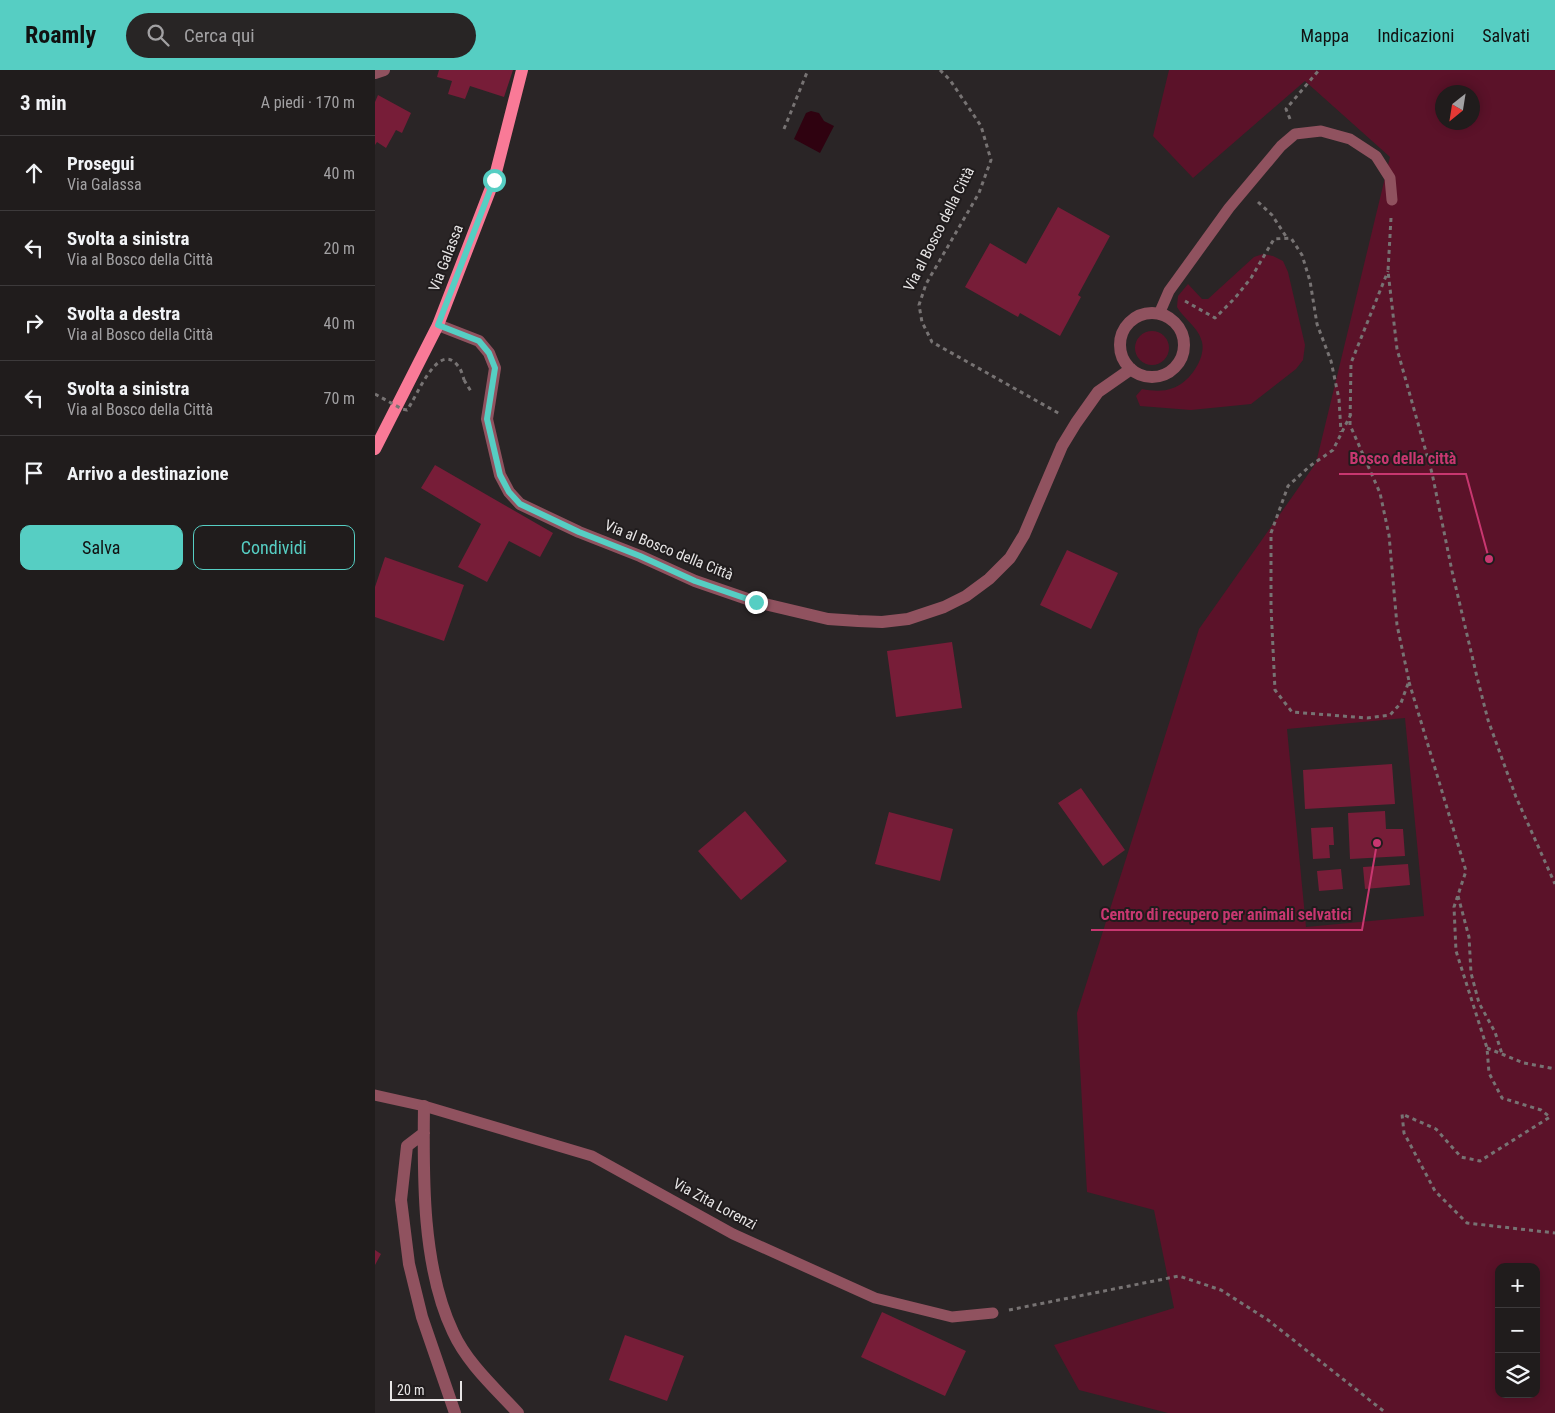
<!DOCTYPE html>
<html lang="it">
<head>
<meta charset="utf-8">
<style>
  body { margin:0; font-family:"Roboto Condensed",sans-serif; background:#282525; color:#f1f3f6 }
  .controls { position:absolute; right:15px; bottom:15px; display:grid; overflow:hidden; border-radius:10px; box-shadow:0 2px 12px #0003 }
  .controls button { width:45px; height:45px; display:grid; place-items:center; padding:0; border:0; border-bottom:1px solid #3d3a3b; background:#201c1c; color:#f1f3f6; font:25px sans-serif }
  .compass { position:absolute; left:1060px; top:15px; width:45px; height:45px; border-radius:50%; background:#201c1c; box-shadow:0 2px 12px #0003; rotate:210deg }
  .scale { position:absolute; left:15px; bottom:12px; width:72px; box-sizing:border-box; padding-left:5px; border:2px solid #e7e5e5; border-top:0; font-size:14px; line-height:18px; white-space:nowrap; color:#e7e5e5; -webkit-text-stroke:4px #201c1d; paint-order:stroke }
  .stop { position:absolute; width:15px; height:15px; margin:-11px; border:4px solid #56cec3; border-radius:50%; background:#fff }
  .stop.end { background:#56cec3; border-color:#fff; box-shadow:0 1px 5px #0008 }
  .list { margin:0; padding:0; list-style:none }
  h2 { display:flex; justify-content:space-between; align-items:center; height:65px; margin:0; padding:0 20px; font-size:21px }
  h2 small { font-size:16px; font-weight:400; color:#a2a1a3 }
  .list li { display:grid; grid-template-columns:32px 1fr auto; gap:15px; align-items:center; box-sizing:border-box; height:75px; padding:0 20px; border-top:1px solid #3d3a3b }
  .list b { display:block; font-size:19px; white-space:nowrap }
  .list p { margin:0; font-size:16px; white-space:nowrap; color:#a2a1a3 }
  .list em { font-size:16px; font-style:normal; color:#a2a1a3 }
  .actions { display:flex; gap:10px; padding:15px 20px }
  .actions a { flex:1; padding:11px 0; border:1px solid #56cec3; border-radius:10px; text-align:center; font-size:18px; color:#56cec3 }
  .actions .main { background:#56cec3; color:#111 }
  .icon { flex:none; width:28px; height:28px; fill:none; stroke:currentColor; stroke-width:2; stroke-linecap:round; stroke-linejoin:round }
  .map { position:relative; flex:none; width:1180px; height:1343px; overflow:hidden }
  header { display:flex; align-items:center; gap:30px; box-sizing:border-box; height:70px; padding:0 25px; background:#56cec3; color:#111 }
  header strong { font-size:24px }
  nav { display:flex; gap:28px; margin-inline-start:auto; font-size:18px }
  .search { width:350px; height:45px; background:#282525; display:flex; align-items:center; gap:12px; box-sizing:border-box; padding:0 18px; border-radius:28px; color:#a2a1a3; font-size:19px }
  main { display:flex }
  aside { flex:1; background:#201c1c }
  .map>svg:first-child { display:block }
</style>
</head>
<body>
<header>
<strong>Roamly</strong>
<div class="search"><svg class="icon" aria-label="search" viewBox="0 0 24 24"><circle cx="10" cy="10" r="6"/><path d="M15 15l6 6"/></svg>Cerca qui</div>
<nav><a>Mappa</a><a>Indicazioni</a><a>Salvati</a></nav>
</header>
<main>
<aside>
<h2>3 min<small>A piedi · 170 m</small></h2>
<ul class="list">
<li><svg class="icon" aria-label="ahead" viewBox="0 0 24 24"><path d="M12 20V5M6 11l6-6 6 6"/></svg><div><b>Prosegui</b><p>Via Galassa</p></div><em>40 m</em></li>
<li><svg class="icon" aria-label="left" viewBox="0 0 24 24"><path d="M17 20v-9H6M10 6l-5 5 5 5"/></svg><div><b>Svolta a sinistra</b><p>Via al Bosco della Città</p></div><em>20 m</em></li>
<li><svg class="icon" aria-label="right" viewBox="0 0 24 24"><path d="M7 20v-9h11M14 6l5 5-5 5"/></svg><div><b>Svolta a destra</b><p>Via al Bosco della Città</p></div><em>40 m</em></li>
<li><svg class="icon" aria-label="left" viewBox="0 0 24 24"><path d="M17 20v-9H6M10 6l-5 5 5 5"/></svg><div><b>Svolta a sinistra</b><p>Via al Bosco della Città</p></div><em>70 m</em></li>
<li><svg class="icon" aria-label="arrive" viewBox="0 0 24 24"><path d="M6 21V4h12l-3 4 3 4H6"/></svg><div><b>Arrivo a destinazione</b></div></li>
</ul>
<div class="actions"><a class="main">Salva</a><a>Condividi</a></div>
</aside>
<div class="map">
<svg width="1180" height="1343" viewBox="0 0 1180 1343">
  <rect width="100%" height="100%" fill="#2a2526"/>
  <path fill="#5b1229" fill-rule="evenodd" d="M794 0H1180V1343H793L704 1320 679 1275 799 1238 779 1140 712 1122 702 943 824 559 941 393 1015 87 930 11 818 108 778 66ZM1068 22H1098V52H1068ZM1030 648 1049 846 931 857 912 659ZM1124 1197H1161V1324H1124Z
    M888 184 898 186 908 191 913 202 930 275 928 290 921 299 876 334 816 340 765 336 761 326 767 319C777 321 788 322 798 318 814 313 831 289 827 272 824 258 809 249 802 237L803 226 813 214 827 229H833L879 187Z
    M760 278a17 17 0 1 1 34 0a17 17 0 1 1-34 0Z"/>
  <path fill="#2f0210" d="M436 41 444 43 449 51 459 56 445 83 419 69 431 43Z"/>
  <path fill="#771d38" d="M64 0H138L129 27 95 16 90 29 73 24 77 11 62 7Z
    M3 25 36 43 27 63 21 60 11 78 2 72 0 75V32Z
    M683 137 735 166 703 225 706 227 685 266 645 243 643 247 590 217 615 173 651 194Z
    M60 395 178 463 165 487 134 471 112 512 83 497 106 454 46 418Z
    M692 480 743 503 716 559 665 535Z
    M10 487 89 515 69 571 0 547V517Z
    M577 572 587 638 521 647 512 581Z
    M1017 694 1020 734 930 739 928 700Z
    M706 718 750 780 728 796 683 733Z
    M370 741 412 791 366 830 323 781Z
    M1010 741 1011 759H1028L1030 786 975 789 973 743Z
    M514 742 578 759 565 811 500 794Z
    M958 757 959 775H954L955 788 938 789 936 758Z
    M1033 794 1035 815 990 819 988 797Z
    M966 799 968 819 944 821 942 801Z
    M0 1180 6 1184 0 1195Z
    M507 1242 591 1281 570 1326 486 1287Z
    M250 1265 309 1286 292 1331 234 1310Z"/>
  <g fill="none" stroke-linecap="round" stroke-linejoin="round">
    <path stroke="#777373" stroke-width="3" stroke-dasharray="4 4" stroke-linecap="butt" d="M565 0 575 10 606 56 616 90 604 123 551 214 544 235 547 252 557 272 685 344
      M915 49 911 39 944 0
      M409 59 433 0
      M883 132 897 145 912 168
      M1016 148 1013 201 1022 279 1057 403 1077 501 1102 607 1113 650 1141 727 1180 814
      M810 231 840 248 860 228 876 208 899 169 916 168 927 185 935 211 942 254 956 291 964 329 966 362
      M89 310 97 323
      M976 344 958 380 935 396 913 416 896 463V537L900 620 917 642 992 648 1015 645 1026 633 1034 611 1022 555 1014 465 1005 423 975 355 976 293 1013 201
      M1034 612 1091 801 1079 837 1081 881 1112 978 1114 1003 1127 1028 1166 1040 1175 1047 1105 1091 1086 1087 1061 1059 1027 1044 1029 1063 1060 1121 1092 1153 1180 1163
      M1083 826 1094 867 1096 903 1104 933 1120 962 1127 984
      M1112 978 1149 993 1180 999
      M634 1240 804 1206 846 1220 893 1250 1011 1343"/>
    <path stroke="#90525f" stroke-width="11" d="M784 244 794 221 854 138 906 76 920 64 946 61 975 69 1001 86 1015 108 1017 130
      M0 1025 49 1036 217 1086 358 1164 500 1228 577 1247 618 1243"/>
    <path stroke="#90525f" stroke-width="12" d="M0 3 9 0
      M745 275a32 32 0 1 1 64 0a32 32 0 1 1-64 0Z
      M63 255 104 271 114 283 120 298 112 349 125 405 134 422 145 434 204 462 265 486 320 511 381 532 453 549 483 551 507 552 533 549 569 537 591 526 614 509 635 488 649 465 687 376 701 353 723 322 756 299
      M49 1036C48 1107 47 1197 78 1262 92 1293 120 1318 143 1343
      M49 1063 32 1076 26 1130 34 1194 47 1247 80 1343"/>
    <path stroke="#f97a97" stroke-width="12" d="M0 379 63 255 119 110 147 0"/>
    <path stroke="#777373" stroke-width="3" stroke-dasharray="4 4" stroke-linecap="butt" d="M0 324 27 339 32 340C41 329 63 269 83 296 86 299 88 306 89 310"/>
  </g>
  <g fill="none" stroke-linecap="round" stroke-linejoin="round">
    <path stroke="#56cec3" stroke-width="6" d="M119 110 63 255 104 271 114 283 120 298 112 349 125 405 134 422 145 434 204 462 265 486 320 511 381 532"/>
  </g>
  <g text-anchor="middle" stroke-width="4" stroke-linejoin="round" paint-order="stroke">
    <g font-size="15" fill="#e7e5e5" stroke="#201c1d">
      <text transform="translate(564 159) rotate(-63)" y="5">Via al Bosco della Città</text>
      <text transform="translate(71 188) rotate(-69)" y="5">Via Galassa</text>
      <text transform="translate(294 480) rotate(22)" y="5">Via al Bosco della Città</text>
      <text transform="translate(340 1134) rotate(28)" y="5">Via Zita Lorenzi</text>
    </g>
  </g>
  <path fill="none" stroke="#c83770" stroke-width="2" d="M1114 489L1091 404H964M1002 773L987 860H716"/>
  <g fill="#c83770" stroke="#201c1d" stroke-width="2">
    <circle cx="1114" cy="489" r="5"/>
    <circle cx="1002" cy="773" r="5"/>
  </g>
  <g font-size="16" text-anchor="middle" font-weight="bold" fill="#c83770" stroke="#201c1d" stroke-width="4" stroke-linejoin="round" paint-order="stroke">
    <text x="1028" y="394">Bosco della città</text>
    <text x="851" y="850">Centro di recupero per animali selvatici</text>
  </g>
</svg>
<div class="controls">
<button>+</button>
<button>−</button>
<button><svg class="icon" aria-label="layers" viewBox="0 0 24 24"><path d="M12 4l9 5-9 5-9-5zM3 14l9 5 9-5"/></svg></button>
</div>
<svg class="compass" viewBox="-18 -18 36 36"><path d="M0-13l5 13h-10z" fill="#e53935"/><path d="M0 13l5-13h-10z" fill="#a2a1a3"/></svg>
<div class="scale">20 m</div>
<div class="stop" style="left:119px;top:110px"></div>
<div class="stop end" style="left:381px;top:532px"></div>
</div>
</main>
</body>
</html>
